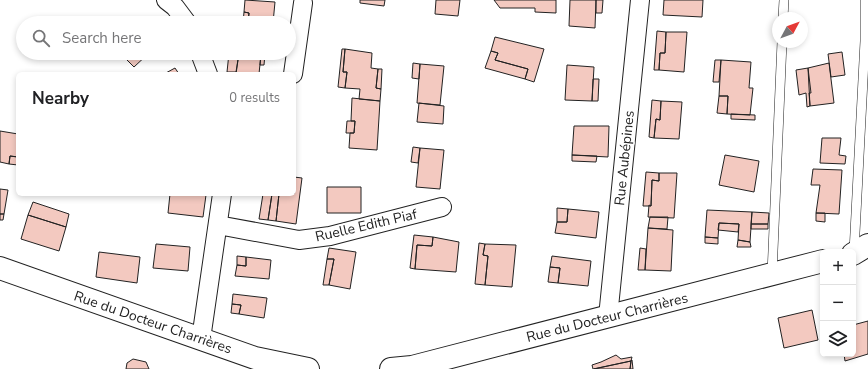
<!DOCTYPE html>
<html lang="en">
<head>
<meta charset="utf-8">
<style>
  body { margin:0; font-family:"Nunito Sans",sans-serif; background:#f6f6f6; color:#202124 }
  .controls { position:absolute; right:12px; bottom:12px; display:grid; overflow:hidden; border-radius:6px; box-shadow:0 2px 6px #0003 }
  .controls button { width:36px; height:36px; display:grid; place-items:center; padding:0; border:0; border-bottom:1px solid #e0e0e0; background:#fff; color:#202124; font:20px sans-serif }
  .compass { position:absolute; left:772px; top:12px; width:36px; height:36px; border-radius:50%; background:#fff; box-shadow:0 2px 6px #0003; rotate:49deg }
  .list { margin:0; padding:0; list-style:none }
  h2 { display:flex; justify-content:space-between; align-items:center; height:52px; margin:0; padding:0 16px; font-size:17px }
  h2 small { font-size:13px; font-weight:400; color:#757577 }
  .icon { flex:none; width:22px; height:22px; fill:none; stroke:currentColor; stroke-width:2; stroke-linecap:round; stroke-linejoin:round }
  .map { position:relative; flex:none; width:868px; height:369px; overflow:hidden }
  .search { position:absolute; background:#fff; box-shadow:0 2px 6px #0003; left:16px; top:16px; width:280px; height:44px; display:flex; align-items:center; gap:10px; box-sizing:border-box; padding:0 14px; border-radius:22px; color:#757577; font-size:15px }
  .panel { position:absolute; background:#fff; box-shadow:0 2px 6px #0003; left:16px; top:72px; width:280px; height:124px; border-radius:6px }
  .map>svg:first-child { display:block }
</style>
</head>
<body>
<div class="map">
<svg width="868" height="369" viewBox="0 0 868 369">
  <rect width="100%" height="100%" fill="#fff"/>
  <path fill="#f3c9c0" stroke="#222" d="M245 0 275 2 273 23H248L249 13 244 12Z
    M360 0H385L384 6 360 3Z
    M436 0H460L458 16 435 14Z
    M494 0H556V13L535 12V8H500Z
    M570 0H596L595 28 569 26Z
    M596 0H603L602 13H596Z
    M664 0H703L702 17 663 15Z
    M244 12 249 13 248 23H243Z
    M657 31 666 32 665 53H660L659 70H654Z
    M666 32H687L684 72 659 70 660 53H665Z
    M495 37 544 49 534 82 525 79 528 69 495 60 498 53 491 51Z
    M342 49H345L343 72H347L345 88 338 87Z
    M345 49 372 53 371 68 378 69 376 88 381 89 380 101 359 99 360 89 345 88 347 72H343Z
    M491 51 498 53 495 60 528 69 525 79 485 68Z
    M842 52 845 75 831 77 828 54Z
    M120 53H149L134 67Z
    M229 53H239L236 72H227Z
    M239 53H265L261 54 259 74H236Z
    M261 54H265L264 65H260Z
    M715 60H721L719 82H713Z
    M721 60 751 62 749 88H753L750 115 727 114 728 96H719Z
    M413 63 420 64 419 79 412 78Z
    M829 63 834 103 810 106 808 68Z
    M420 64 444 66 440 105 417 103Z
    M567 65 594 67 592 101 565 100Z
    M175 68 179 74H164Z
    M808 68 811 93H809L810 106 807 107 806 93 799 95 796 70Z
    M378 69H382L381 89 376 88Z
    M593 79H599L598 101H592Z
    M719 96H728L727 114 717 113Z
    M352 98 380 101 377 150 349 148 350 133H354L355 121H351Z
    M652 100 661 101 660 120 656 119 654 138 649 137Z
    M661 101 682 102 679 139 654 138 656 119 660 120Z
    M419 103 444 106 443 124 417 122Z
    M731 114 755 115V120L731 119Z
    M347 121H355L354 133H346Z
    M574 126H609L608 157 572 155Z
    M0 131 18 134V157L10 156 9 164 0 162Z
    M822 138H841L839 155 846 156 845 164 820 163Z
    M413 147 420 148 418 163 411 162Z
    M420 148 444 150 440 189 416 187Z
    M572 155 597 156 596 162 572 161Z
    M725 155 759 161 754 192 719 185Z
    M10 156 18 157V165L9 164Z
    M813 169 842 170 839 214 816 213 820 185H811Z
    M646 172 659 173V181L652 180 651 206H643Z
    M659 173H677L674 218 648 217 649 205 651 206 652 180 659 181Z
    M294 177 302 178 296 224 276 221 279 194H294Z
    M327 187H361V213H327Z
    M0 189 8 190 4 214H0Z
    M170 194 206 195 203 217 168 213Z
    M263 194H272L268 220 259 219Z
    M272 194H279L276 221 268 220Z
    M33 202 69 214 66 227 28 215Z
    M557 208 568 209 567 222H557Z
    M568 209 599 212 596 238 555 233 557 222H567Z
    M707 210 752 212 750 242 738 240 739 224 719 223 718 238 705 237Z
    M752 212 769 213 768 224H751Z
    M816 213H825V222L816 221Z
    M0 214H4L3 220H0Z
    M28 215 66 227 59 251 21 239Z
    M650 217H668L667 229 648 228Z
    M719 223 739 224 738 232 718 230Z
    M751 224H768V229H751Z
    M648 228 673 230 671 271 645 270Z
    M414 235 433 237 432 246 417 245 415 269 410 268Z
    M433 237 459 242 456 272 415 269 417 245 432 246Z
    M705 237 718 238V244L705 243Z
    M738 240 750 242 751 247H737Z
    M479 243 485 244 483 255 488 256 485 285 475 284Z
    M156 244 190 247 188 271 153 268Z
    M485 244 516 245 512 287 485 285 488 256 483 255Z
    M329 248 356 252 350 289 329 285 334 259H327Z
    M640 248 646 249 645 270H638Z
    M99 252 140 257 137 283 96 277Z
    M237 256 246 257V266L237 265Z
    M552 256 591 261 588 286 558 283 560 268 550 267Z
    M246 257 271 260 269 279 235 276 237 265 246 266Z
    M327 259H334L329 285H323Z
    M550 267 560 268 558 283 548 282Z
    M233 294 267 298 264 318 239 314 241 305 232 304Z
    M232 304 241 305 239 314 231 313Z
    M812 310 818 340 784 348 778 318Z
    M868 321V354L845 361 844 354H853V325Z
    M616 355 621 359 632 357 631 361 593 369 592 365 601 362Z
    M133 359 146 362 149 369H126L127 363Z
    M632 360 633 369H630L631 361Z
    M631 361 630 369H594Z"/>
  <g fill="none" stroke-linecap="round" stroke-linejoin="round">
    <defs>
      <path id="service" d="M783 18 784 0
        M854 252 865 41V0
        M772 274 782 42"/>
      <path id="minor" d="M166 0 175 7 187 23
        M200 53 208 74
        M293 74 303 3
        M218 225 299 240 330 236 442 207
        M608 317 640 0
        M201 339 222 194"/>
      <path id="tertiary" d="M853 254 868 245
        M0 268 255 358 308 369
        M391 369 412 367 823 261"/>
    </defs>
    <use href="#service" stroke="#222" stroke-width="10"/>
    <use href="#minor" stroke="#222" stroke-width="20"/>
    <use href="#tertiary" stroke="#222" stroke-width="24"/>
    <use href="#service" stroke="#fff" stroke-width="9"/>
    <use href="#minor" stroke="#fff" stroke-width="18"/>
    <use href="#tertiary" stroke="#fff" stroke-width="22"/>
  </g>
  <g text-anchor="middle" stroke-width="3" stroke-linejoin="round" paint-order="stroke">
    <g font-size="14" fill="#222" stroke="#fff">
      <text transform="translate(624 158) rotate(-84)" y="5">Rue Aubépines</text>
      <text transform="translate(366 225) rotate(-13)" y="5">Ruelle Edith Piaf</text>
      <text transform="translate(607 317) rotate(-14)" y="5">Rue du Docteur Charrières</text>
      <text transform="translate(153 322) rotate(19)" y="5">Rue du Docteur Charrières</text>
    </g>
  </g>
</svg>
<div class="controls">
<button>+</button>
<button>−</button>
<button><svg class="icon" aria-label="layers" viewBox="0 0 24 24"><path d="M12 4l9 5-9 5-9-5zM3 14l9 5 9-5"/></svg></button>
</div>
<svg class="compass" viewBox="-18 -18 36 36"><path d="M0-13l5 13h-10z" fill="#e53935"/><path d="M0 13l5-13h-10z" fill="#757577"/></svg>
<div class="search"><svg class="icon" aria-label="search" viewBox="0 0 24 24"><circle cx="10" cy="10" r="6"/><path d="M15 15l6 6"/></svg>Search here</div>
<section class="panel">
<h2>Nearby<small>0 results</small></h2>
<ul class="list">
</ul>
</section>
</div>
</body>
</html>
